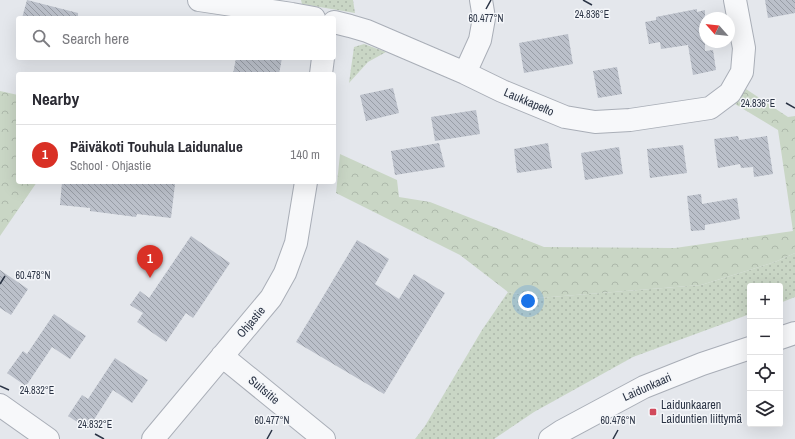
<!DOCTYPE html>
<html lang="en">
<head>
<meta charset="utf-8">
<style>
  body { margin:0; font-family:"Archivo Narrow",sans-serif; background:#f7f7f7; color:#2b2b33 }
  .controls { position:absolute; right:12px; bottom:12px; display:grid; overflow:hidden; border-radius:4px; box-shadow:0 4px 16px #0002 }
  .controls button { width:36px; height:36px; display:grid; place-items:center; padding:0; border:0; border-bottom:1px solid #e1e1e2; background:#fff; color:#2b2b33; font:20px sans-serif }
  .compass { position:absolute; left:699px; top:12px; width:36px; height:36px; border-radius:50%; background:#fff; box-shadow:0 4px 16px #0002; rotate:297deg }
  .you { position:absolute; left:528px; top:301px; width:14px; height:14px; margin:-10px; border:3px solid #fff; border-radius:50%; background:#1a73e8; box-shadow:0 0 0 6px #1a73e833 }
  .badge { display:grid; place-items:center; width:26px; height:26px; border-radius:50%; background:#d93025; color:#fff; font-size:13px; font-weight:700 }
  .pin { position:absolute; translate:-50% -33px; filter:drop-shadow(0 1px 2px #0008) }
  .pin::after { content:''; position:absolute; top:21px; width:14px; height:12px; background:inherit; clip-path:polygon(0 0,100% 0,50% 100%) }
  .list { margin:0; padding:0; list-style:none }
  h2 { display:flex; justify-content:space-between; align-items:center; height:52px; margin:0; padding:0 16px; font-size:17px }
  h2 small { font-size:13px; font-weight:400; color:#7c7c81 }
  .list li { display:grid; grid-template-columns:26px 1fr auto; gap:12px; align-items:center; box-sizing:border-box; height:60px; padding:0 16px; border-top:1px solid #e1e1e2 }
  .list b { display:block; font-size:15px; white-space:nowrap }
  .list p { margin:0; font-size:13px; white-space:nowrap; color:#7c7c81 }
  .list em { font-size:13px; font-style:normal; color:#7c7c81 }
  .icon { flex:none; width:22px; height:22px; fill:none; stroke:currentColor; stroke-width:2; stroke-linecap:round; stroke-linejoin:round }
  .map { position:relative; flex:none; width:795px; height:439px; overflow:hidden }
  .search { position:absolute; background:#fff; box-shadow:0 4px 16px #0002; left:16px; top:16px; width:320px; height:44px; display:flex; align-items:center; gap:10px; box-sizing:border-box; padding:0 14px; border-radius:4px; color:#7c7c81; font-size:15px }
  .panel { position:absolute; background:#fff; box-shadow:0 4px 16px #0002; left:16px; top:72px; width:320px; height:112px; border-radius:4px }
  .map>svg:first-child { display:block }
</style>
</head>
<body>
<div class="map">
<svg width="795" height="439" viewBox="0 0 795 439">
  <defs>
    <pattern id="grass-dots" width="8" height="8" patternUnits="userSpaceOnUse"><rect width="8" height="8" fill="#c9d6c5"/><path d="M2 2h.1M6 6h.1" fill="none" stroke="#adb8ab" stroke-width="1.8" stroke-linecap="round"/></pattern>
    <pattern id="park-crowns" width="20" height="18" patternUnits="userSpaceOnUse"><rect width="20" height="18" fill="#c9d6c5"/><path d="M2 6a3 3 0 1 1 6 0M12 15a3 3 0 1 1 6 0" fill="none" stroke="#adb8ab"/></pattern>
    <pattern id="building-back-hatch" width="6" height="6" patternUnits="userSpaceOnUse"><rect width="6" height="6" fill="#bbc0ca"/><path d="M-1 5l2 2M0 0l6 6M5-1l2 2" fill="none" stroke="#989da6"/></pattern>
  </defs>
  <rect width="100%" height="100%" fill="#e4e7ec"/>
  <path fill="url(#grass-dots)" d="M301 0H353L355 13 302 4Z
    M364 44 386 52 368 62 349 83 354 47Z
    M795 253V297L780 303V286H750V314L633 357 534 412 494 439H415L425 426 482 330 508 292 538 298 701 285 775 262Z"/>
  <path fill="url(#park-crowns)" d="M746 89 788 117 795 116V253L775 262 701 285 538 298 508 292 460 255 336 193 340 154 397 180 399 197 430 202 544 247 675 248 793 231 778 130 735 104Z
    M0 91 18 95V182H37L0 236Z"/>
  <path fill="url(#building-back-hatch)" d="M27 0 78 13V18H22Z
    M765 0H795V13L768 18Z
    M697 9V12L705 10V51L713 50 716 70 693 75 688 45 661 49 660 42 649 44 645 22 656 20V17Z
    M568 34 573 64 524 73 519 43Z
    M236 58H282L279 74H233Z
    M617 67 622 94 598 98 593 71Z
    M393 88 399 113 366 121 360 95Z
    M476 110 480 134 435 141 431 117Z
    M738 136 739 140 767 136 773 174 754 177 753 167 741 168 740 164 718 168 714 139Z
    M439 143 445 167 395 175 391 151Z
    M548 143 552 168 517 173 514 149Z
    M683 145 687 173 650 178 647 149Z
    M619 147 623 174 585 180 581 153Z
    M62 182H162L175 184 171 218 137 214 136 217 90 211V208L60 205Z
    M701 194 702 204 737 198 740 219 705 225V230L691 231 687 196Z
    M191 236 230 263 193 318 186 313 166 342 137 322 143 313 130 305 140 291 149 298Z
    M357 240 389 259 375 284 399 299 414 274 445 293 384 394 296 342Z
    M0 270 28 289 11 315 0 308Z
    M54 314 86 336 70 359 52 347 26 386 7 373 23 351 27 354Z
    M115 358 148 380 132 403 113 390 88 429 68 416 82 395 88 399Z"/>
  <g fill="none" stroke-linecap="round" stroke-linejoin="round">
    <defs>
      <path id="minor" d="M199 0 292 14 314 18
        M334 22 350 26 367 31 465 73 502 91 565 117 595 122 630 120 710 108 730 93 742 72 744 48 735 0
        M465 73 480 40 484 18 481 0
        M321 74 323 58
        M780 338 795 333
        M222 356 324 439
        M0 405 48 439
        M153 439 271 298 285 273 296 243 306 182
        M550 439 562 431 644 387 702 364 750 348"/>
    </defs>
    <use href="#minor" stroke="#a9aeb7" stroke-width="24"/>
    <use href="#minor" stroke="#f7f8fa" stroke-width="22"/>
  </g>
  <path fill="none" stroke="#2b3445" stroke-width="1.5" d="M583 0 592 5M486 9 491 0M786 103 795 108M0 284 5 276M0 386 9 390M95 434 104 439M267 439 272 430M613 439 618 430"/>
  <rect fill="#d1495b" stroke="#f4f6f9" stroke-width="1.5" x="649" y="408" width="8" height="8" rx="2"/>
  <g text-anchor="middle" stroke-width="3" stroke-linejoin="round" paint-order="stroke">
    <g font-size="12" fill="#2b3445" stroke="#f4f6f9">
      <text transform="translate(529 102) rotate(23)" y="4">Laukkapelto</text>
      <text transform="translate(251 322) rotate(-50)" y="4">Ohjastie</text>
      <text transform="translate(647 387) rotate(-24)" y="4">Laidunkaari</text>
      <text transform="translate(264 390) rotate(40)" y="4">Suitsitie</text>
    </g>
    <g font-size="12" fill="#2b3445" stroke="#f4f6f9" text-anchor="start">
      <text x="661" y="409">Laidunkaaren<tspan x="661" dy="14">Laiduntien liittymä</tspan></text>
    </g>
  </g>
  <g font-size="10" text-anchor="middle" fill="#2b3445" stroke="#f4f6f9" stroke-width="3" stroke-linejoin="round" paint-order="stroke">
    <text x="592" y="18">24.836°E</text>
    <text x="486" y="22">60.477°N</text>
    <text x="758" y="107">24.836°E</text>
    <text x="33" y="279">60.478°N</text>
    <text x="37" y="394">24.832°E</text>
    <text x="272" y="424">60.477°N</text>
    <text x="618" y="424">60.476°N</text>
    <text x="95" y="428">24.832°E</text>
  </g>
</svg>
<div class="controls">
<button>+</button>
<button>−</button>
<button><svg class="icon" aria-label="locate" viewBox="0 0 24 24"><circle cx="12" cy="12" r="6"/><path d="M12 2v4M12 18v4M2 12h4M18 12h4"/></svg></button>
<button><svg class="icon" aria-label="layers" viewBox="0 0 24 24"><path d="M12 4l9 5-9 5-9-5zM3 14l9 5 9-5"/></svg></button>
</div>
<svg class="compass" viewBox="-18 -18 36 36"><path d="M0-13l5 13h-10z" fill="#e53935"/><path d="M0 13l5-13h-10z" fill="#7c7c81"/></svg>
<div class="you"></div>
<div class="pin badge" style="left:150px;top:278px">1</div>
<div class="search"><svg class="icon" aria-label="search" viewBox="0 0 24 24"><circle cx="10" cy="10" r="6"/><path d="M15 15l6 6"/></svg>Search here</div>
<section class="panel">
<h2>Nearby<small></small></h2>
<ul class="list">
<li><span class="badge">1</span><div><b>Päiväkoti Touhula Laidunalue</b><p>School · Ohjastie</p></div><em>140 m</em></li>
</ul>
</section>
</div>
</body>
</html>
